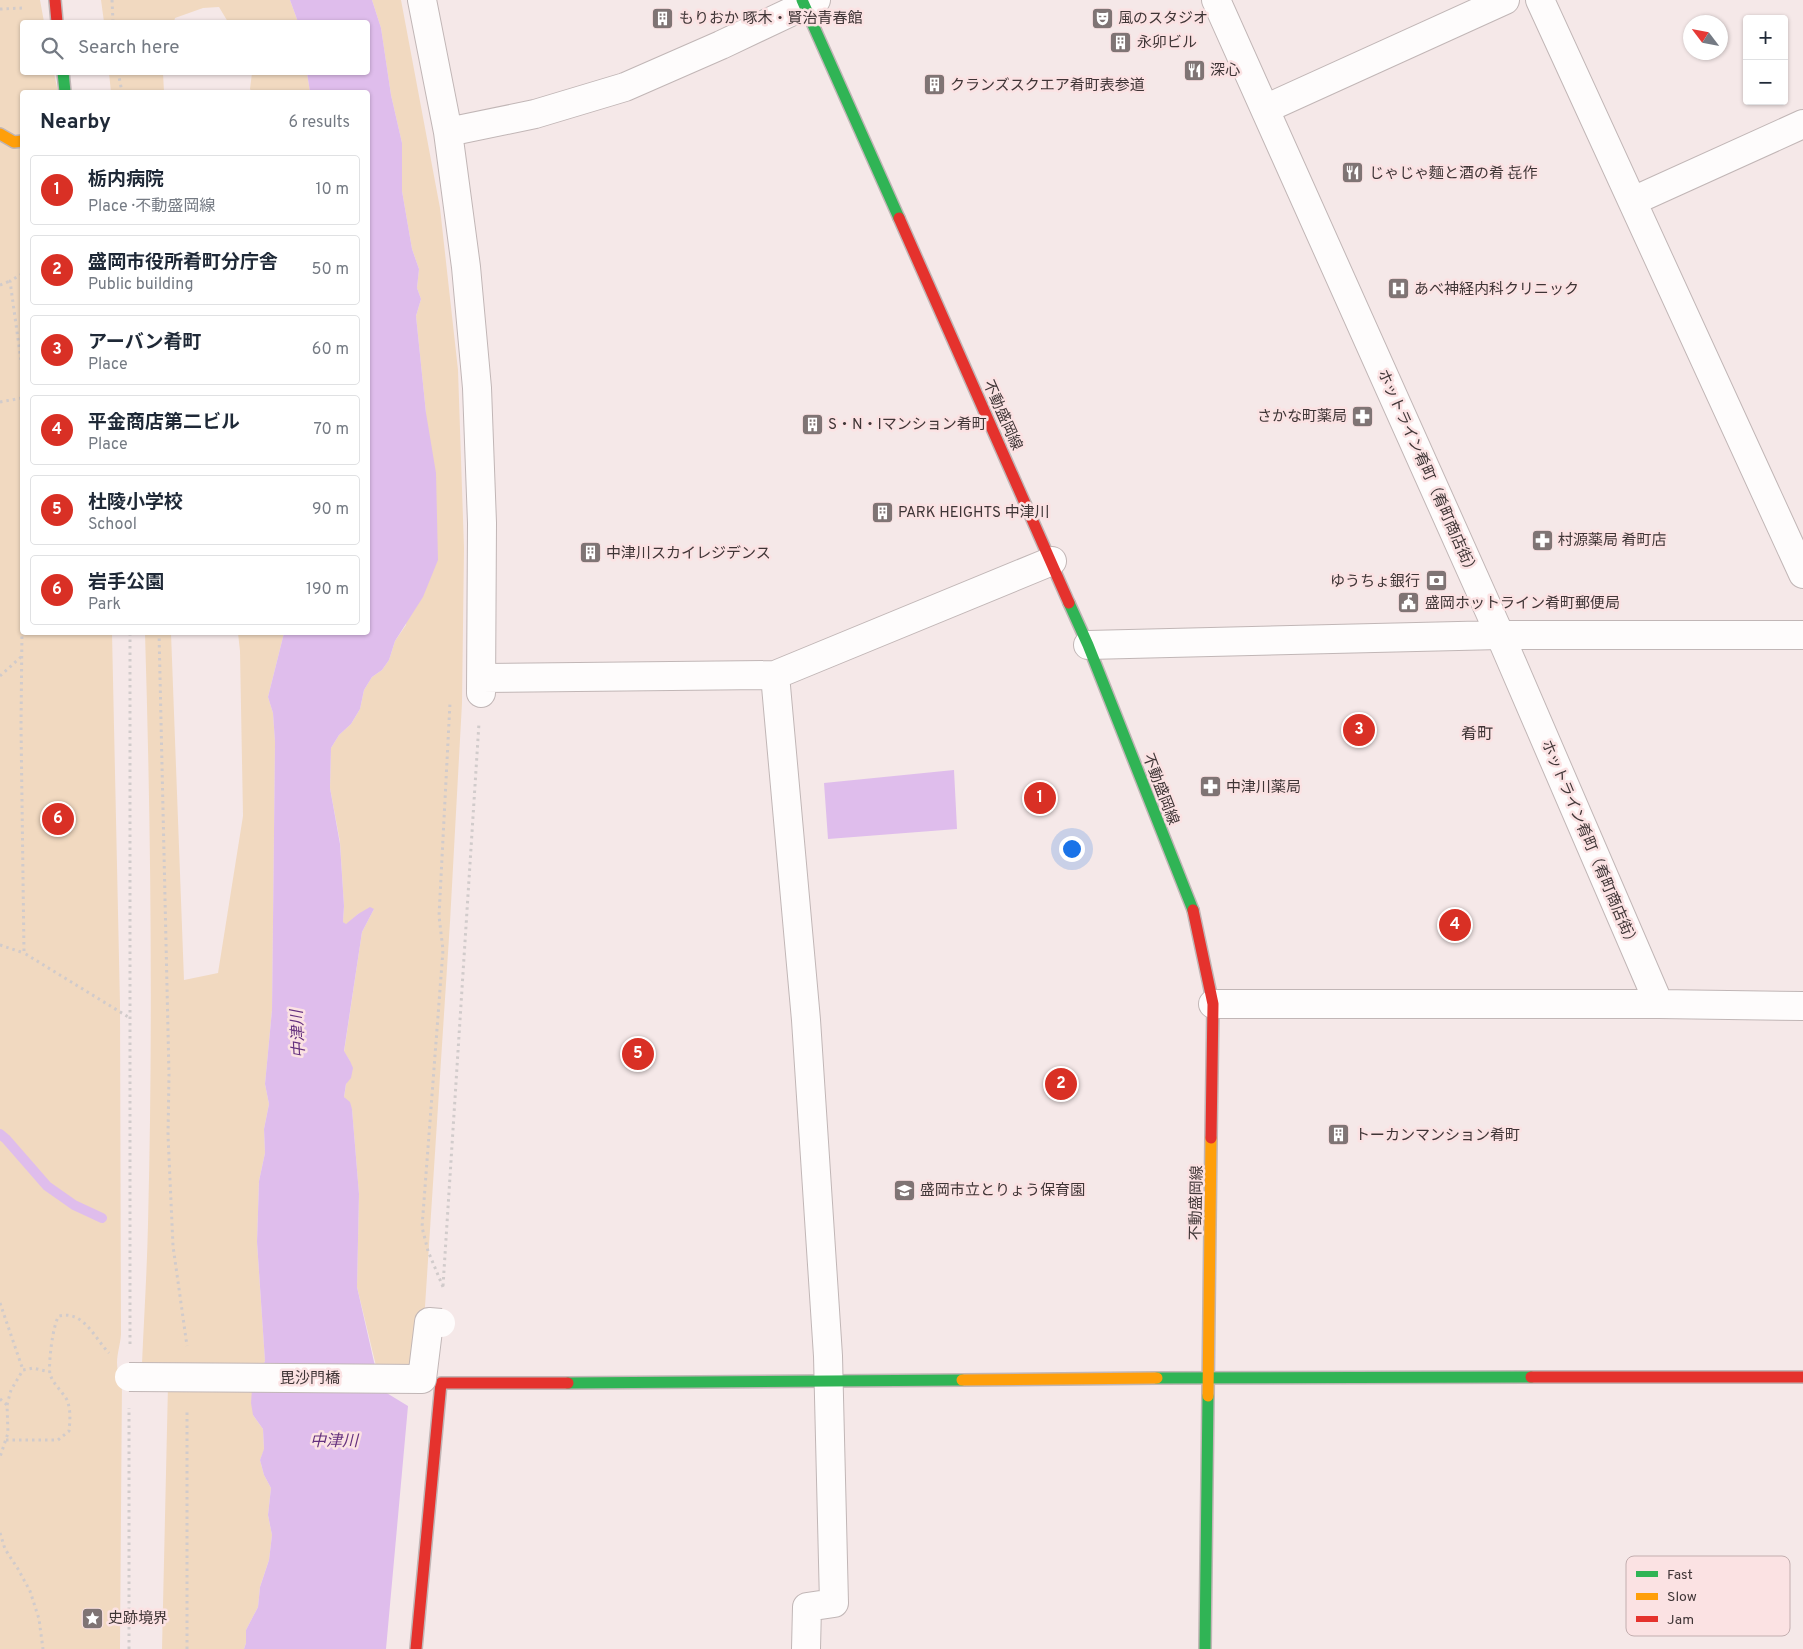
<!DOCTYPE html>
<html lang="en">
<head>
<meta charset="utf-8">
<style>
  body { margin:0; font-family:Overpass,"Noto Sans JP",sans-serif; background:#f2f2f3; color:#1f2937 }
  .controls { position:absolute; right:15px; top:15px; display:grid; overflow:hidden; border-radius:5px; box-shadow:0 1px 4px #0004 }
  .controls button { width:45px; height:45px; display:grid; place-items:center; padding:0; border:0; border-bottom:1px solid #e0e1e3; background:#fff; color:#1f2937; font:25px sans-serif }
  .compass { position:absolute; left:1683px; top:15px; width:45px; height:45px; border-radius:50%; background:#fff; box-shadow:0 1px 4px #0004; rotate:302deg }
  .you { position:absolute; left:1071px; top:848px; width:18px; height:18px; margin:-12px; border:4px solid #fff; border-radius:50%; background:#1a73e8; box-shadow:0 0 0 8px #1a73e833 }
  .badge { display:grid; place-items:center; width:32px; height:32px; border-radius:50%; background:#d93025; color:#fff; font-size:16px; font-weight:700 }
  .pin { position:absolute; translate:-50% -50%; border:2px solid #fff; box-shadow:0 1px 5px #0006 }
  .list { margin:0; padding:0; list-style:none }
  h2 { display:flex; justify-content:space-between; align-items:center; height:65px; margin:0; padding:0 20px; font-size:21px }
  h2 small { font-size:16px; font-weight:400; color:#747a83 }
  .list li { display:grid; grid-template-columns:32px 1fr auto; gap:15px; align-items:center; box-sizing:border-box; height:70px; margin:0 10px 10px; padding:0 10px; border:1px solid #e0e1e3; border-radius:5px }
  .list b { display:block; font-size:19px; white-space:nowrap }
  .list p { margin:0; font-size:16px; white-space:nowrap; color:#747a83 }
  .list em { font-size:16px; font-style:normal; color:#747a83 }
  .icon { flex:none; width:28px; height:28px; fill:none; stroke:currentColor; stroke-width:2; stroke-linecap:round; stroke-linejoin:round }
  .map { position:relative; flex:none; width:1803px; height:1649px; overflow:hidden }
  .search { position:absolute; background:#fff; box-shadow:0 1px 4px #0004; left:20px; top:20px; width:350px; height:55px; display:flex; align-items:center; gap:12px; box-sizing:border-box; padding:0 18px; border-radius:5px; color:#747a83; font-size:19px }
  .panel { position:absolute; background:#fff; box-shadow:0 1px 4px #0004; left:20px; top:90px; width:350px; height:545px; border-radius:5px }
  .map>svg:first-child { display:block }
</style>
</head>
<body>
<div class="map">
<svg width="1803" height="1649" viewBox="0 0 1803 1649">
  <rect width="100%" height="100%" fill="#f5e8e8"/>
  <path fill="#f1d9c0" d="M0 0H40L44 22H22V72L54 73 58 92H22V632L112 633 120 1005 121 1334C120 1351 112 1364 122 1380L120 1649H0Z
    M101 0H290L298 22H228L219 7 203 8 175 18 174 22H104Z
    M372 0H401L440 208 458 370 464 548 462 703 450 922 424 1322 411 1370H377L357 1287 359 1194 352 1109 344 1097 350 1061 344 1052 362 932 374 909 358 914 346 925 343 922 344 906 340 842 330 788 331 748 339 735 351 724 360 709 364 690 372 677 382 670 389 660 395 641 406 625 426 413 416 316 421 299 417 288 419 269 412 249 402 191V143L391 95 381 28Z
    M109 73H163L164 92H111Z
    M252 73H307L310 92H252L250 89Z
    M145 633H171L184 980 218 973 243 816 240 651 238 633H284L268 697 273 713 275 742 272 1010 265 1084 269 1104 264 1129 265 1153 259 1181 257 1242 265 1361 261 1370 142 1364C144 1317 147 1271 148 1224 153 1027 151 830 145 633Z
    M168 1385 254 1386 253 1415 263 1429 264 1450 260 1460 264 1475 271 1488 268 1515 272 1535 269 1560 260 1587 258 1607 246 1630V1643L244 1649H162Z"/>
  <path fill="#dfbdec" d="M290 0H372L381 28 391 95 402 143V191L412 249 419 269 417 288 421 299 416 316 426 413 436 473 438 560 423 597 395 641 389 660 382 670 372 677 364 690 360 709 351 724 339 735 331 748 330 788 340 844 344 906 343 922 346 924 358 914 370 907 374 909 362 932 344 1051 350 1061 353 1068 351 1078 346 1084 344 1097 350 1102 352 1109 359 1194 357 1287 374 1362 385 1392 408 1406 386 1649H244L246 1643V1630L258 1607 260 1587 269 1560 272 1535 268 1515 271 1488 264 1475 260 1460 264 1449 263 1429 253 1415 251 1403 252 1389 265 1361 257 1242 259 1181 265 1153 264 1129 269 1104 265 1084 272 1010 275 742 273 713 268 697 284 633 368 632V92H310L307 73 368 72V22H298Z
    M954 770 957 829 828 839 824 783Z"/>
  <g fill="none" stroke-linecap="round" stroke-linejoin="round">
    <path stroke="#dfbdec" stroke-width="10" d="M0 1134 6 1139 47 1186 74 1205 102 1218"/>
    <defs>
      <path id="street" d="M422 0 448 132 466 267 477 388 482 523 481 693
        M1216 0 1500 635 1659 1004
        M1540 0 1803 574
        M1265 109 1505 0
        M448 132 535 114 625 87 721 45 816 0
        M1633 201 1803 124
        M1088 645 1500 635H1803
        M775 675 806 1020 828 1356 834 1603 807 1607 806 1649
        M482 678 775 675 1052 561
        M1213 1004H1659L1803 1006"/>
      <path id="fast" d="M802 0 899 218
        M63 72 65 92
        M1069 603 1088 645 1193 910
        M1157 1378 1531 1377
        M568 1383 962 1380
        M1205 1649 1208 1396"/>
      <path id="slow" d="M0 134 14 142 22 141
        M962 1380 1157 1378
        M1208 1396 1211 1138"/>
      <path id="jam" d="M55 0 57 22
        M899 218 1069 603
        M1193 910 1213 1004 1211 1138
        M1531 1377H1803
        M416 1649 441 1383H568"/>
    </defs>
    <use href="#street" stroke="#c1b6b6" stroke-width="30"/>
    <use href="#fast" stroke="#c1b6b6" stroke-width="14"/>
    <use href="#slow" stroke="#c1b6b6" stroke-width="14"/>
    <use href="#jam" stroke="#c1b6b6" stroke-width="14"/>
    <path stroke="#d1cbcb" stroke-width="3" stroke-dasharray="2.5 4" stroke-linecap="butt" d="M112 0 113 22
      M0 9 24 8
      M118 72 122 92
      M22 274 10 281 22 368
      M0 285 10 281
      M0 402 22 398
      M22 630 21 726 24 953 130 1018
      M159 632 169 1075 168 1135 173 1246 187 1346
      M0 676 22 656
      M0 945 24 953
      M443 1286 479 723
      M443 1287 428 1251 422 1227 443 950 439 916 450 703
      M0 1303 23 1370
      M130 1344V632
      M0 1399 7 1405 8 1433 0 1457
      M7 1405 11 1390 23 1370 33 1368 50 1372
      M6 1440H58L69 1431C70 1421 71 1410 67 1400 62 1391 53 1384 50 1374 48 1365 53 1323 59 1316 84 1310 95 1339 109 1353
      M0 1533 5 1549 18 1569 30 1591 39 1619 43 1649
      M129 1649V1408
      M187 1649V1409"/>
    <use href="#street" stroke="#fefcfc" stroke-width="28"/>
    <use href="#fast" stroke="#30b455" stroke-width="11"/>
    <use href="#slow" stroke="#ff9f0a" stroke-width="11"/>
    <use href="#jam" stroke="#e5322d" stroke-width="11"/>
    <defs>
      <path id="street-bridge" d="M129 1377 422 1379 429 1322 441 1323"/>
    </defs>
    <use href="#street-bridge" stroke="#c1b6b6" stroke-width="30" stroke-linecap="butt"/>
    <use href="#street-bridge" stroke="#fefcfc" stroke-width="28"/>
  </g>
  <defs>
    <symbol id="building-square" viewBox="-11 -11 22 22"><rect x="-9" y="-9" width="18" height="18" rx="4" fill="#7f7474" stroke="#fbe2e3"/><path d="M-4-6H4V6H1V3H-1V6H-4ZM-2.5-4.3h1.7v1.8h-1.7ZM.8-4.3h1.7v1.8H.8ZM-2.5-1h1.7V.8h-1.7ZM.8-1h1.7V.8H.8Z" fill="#fff"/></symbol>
    <symbol id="theatre-square" viewBox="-11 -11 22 22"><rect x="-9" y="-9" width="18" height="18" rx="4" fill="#7f7474" stroke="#fbe2e3"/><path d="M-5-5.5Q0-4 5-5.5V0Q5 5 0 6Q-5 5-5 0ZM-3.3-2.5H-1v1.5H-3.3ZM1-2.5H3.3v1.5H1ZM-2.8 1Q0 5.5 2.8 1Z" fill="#fff"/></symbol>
    <symbol id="restaurant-square" viewBox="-11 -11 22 22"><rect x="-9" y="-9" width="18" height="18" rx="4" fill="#7f7474" stroke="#fbe2e3"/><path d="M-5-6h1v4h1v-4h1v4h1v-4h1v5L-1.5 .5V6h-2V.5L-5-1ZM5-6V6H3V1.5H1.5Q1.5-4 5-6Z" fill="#fff"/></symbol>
    <symbol id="hospital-square" viewBox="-11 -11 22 22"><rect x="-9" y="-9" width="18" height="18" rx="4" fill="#7f7474" stroke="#fbe2e3"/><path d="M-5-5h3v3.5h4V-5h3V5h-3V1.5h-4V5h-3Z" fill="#fff"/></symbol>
    <symbol id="pharmacy-square" viewBox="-11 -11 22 22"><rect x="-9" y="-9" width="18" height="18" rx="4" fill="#7f7474" stroke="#fbe2e3"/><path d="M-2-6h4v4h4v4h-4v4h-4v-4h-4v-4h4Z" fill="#fff"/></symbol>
    <symbol id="bank-square" viewBox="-11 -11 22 22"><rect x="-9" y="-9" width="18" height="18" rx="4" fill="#7f7474" stroke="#fbe2e3"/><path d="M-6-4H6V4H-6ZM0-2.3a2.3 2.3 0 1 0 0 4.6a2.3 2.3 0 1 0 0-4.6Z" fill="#fff"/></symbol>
    <symbol id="civic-square" viewBox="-11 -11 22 22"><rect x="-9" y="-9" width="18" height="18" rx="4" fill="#7f7474" stroke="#fbe2e3"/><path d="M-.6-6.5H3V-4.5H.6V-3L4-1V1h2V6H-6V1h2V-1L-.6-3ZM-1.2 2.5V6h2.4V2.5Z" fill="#fff"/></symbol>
    <symbol id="school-square" viewBox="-11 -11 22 22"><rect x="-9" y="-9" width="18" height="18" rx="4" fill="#7f7474" stroke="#fbe2e3"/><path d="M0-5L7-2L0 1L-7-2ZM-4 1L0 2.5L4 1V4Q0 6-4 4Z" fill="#fff"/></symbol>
    <symbol id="sight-square" viewBox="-11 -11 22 22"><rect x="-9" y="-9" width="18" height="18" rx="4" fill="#7f7474" stroke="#fbe2e3"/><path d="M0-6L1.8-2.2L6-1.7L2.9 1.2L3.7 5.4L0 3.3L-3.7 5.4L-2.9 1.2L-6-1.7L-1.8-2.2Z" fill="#fff"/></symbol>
  </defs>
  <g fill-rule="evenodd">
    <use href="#building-square" x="650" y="6" width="25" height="25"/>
    <use href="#theatre-square" x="1090" y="6" width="25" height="25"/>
    <use href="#building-square" x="1108" y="30" width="25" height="25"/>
    <use href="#restaurant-square" x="1182" y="58" width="25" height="25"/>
    <use href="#building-square" x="922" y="72" width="25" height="25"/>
    <use href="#restaurant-square" x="1340" y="160" width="25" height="25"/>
    <use href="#hospital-square" x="1386" y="276" width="25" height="25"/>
    <use href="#pharmacy-square" x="1350" y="404" width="25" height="25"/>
    <use href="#building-square" x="800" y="412" width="25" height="25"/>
    <use href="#building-square" x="870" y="500" width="25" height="25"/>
    <use href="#pharmacy-square" x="1530" y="528" width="25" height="25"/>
    <use href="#building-square" x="578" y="540" width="25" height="25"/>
    <use href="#bank-square" x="1424" y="568" width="25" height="25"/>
    <use href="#civic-square" x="1396" y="590" width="25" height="25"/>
    <use href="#pharmacy-square" x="1198" y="774" width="25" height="25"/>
    <use href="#building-square" x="1326" y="1122" width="25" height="25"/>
    <use href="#school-square" x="892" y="1178" width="25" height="25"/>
    <use href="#sight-square" x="80" y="1606" width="25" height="25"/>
  </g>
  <g text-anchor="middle" stroke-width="5" stroke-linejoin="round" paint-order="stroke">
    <g font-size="15" fill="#3f3536" stroke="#fbe2e3" text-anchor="start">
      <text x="679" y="23">もりおか 啄木・賢治青春館</text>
      <text x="1118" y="23">風のスタジオ</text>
      <text x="1137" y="47">永卯ビル</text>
      <text x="1210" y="75">深心</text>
      <text x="950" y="90">クランズスクエア肴町表参道</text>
      <text x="1369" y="178">じゃじゃ麵と酒の肴 㐂作</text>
      <text x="1414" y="294">あべ神経内科クリニック</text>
      <text x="1347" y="421" text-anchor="end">さかな町薬局</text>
      <text x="828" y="429">S・N・Iマンション肴町</text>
      <text x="898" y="517">PARK HEIGHTS 中津川</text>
      <text x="1558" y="545">村源薬局 肴町店</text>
      <text x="606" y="558">中津川スカイレジデンス</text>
      <text x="1420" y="586" text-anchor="end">ゆうちょ銀行</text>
      <text x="1425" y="608">盛岡ホットライン肴町郵便局</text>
      <text x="1226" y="792">中津川薬局</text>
      <text x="1355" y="1140">トーカンマンション肴町</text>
      <text x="920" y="1195">盛岡市立とりょう保育園</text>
      <text x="108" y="1623">史跡境界</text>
    </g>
    <g font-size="15" fill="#3f3536" stroke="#fbe2e3">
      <text transform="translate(1003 415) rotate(66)" y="5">不動盛岡線</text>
      <text transform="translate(1428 473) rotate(66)" y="5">ホットライン肴町（肴町商店街）</text>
      <text transform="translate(1161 789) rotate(69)" y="5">不動盛岡線</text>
      <text transform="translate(1590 844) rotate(67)" y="5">ホットライン肴町（肴町商店街）</text>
      <text transform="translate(1196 1203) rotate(-89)" y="5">不動盛岡線</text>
      <text x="310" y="1383">毘沙門橋</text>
    </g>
    <g font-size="16" fill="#3f3536" stroke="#fbe2e3">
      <text x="1477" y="739">肴町</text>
    </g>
    <g font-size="16" font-style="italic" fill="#65317e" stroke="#fbe2e3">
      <text transform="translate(297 1034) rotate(-93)" y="6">中津川</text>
      <text x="334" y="1446">中津川</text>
    </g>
  </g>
  <rect x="1626" y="1556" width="164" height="80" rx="8" fill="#fbe2e3" stroke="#c3aeaf" stroke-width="1"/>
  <rect x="1636" y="1571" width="22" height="6" fill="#30b455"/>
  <rect x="1636" y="1593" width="22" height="7" fill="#ff9f0a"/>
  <rect x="1636" y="1616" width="22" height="6" fill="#e5322d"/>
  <g font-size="14" fill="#3f3536">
    <text x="1667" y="1579">Fast</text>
    <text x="1667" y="1601">Slow</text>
    <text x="1667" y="1624">Jam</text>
  </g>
</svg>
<div class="controls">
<button>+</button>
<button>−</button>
</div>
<svg class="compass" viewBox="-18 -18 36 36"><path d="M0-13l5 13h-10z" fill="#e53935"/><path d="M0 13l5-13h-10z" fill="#747a83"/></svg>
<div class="you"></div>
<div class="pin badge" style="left:1040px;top:798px">1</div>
<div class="pin badge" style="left:1061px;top:1084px">2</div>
<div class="pin badge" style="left:1359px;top:730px">3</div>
<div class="pin badge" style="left:1455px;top:925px">4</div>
<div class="pin badge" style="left:638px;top:1054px">5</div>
<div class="pin badge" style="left:58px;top:819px">6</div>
<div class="search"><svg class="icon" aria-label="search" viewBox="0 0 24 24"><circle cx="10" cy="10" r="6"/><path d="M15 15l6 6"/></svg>Search here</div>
<section class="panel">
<h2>Nearby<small>6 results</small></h2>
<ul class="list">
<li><span class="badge">1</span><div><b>栃内病院</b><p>Place · 不動盛岡線</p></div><em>10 m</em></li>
<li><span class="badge">2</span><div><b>盛岡市役所肴町分庁舎</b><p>Public building</p></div><em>50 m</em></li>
<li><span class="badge">3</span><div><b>アーバン肴町</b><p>Place</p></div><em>60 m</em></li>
<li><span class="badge">4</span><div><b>平金商店第二ビル</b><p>Place</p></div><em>70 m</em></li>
<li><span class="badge">5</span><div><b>杜陵小学校</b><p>School</p></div><em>90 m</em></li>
<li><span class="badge">6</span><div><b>岩手公園</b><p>Park</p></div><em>190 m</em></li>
</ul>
</section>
</div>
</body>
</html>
